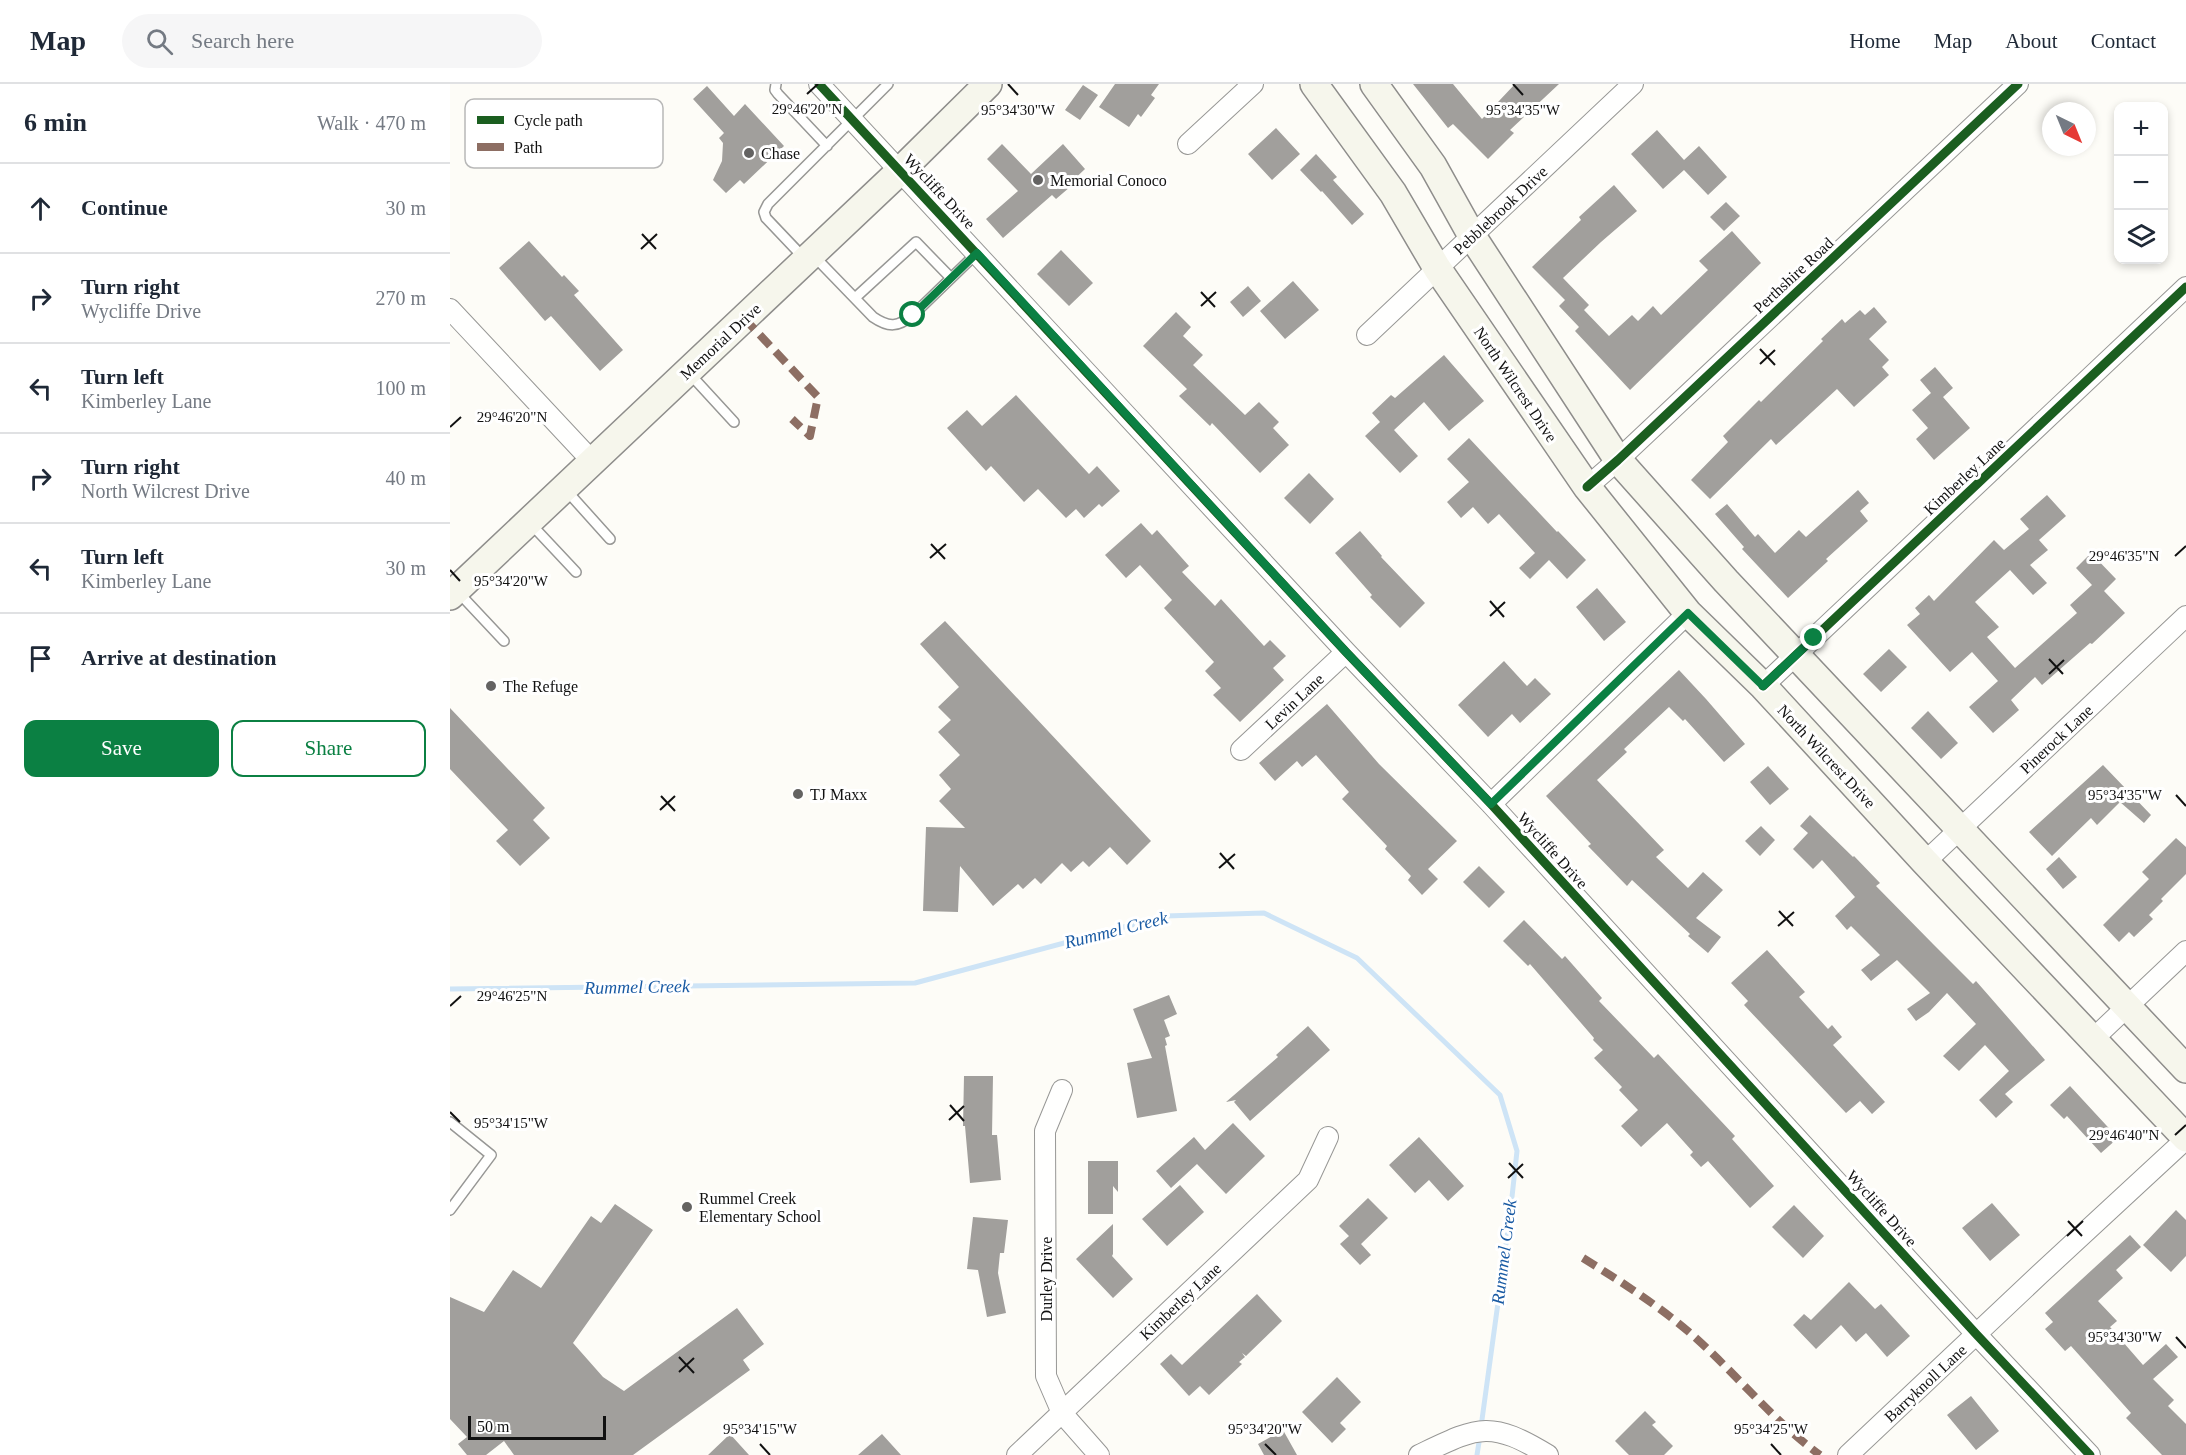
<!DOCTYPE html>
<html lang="en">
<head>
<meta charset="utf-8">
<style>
  body { margin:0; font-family:Georgia,serif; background:#f6f6f7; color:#1f2937 }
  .controls { position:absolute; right:18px; top:18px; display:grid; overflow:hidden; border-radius:12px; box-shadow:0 3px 9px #0003 }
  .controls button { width:54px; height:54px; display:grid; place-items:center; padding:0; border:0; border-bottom:2px solid #e0e1e3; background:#fff; color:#1f2937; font:30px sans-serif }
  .compass { position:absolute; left:1592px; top:18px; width:54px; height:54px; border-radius:50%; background:#fff; box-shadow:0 3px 9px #0003; rotate:137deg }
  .scale { position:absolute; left:18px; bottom:15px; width:138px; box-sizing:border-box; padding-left:6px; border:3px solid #111; border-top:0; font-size:16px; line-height:21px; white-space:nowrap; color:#111; -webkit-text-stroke:4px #fff; paint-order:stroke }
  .stop { position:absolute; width:18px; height:18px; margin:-14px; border:4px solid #0b8043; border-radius:50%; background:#fff }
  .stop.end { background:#0b8043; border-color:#fff; box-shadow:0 2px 6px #0008 }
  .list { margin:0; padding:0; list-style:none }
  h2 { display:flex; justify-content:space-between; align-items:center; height:78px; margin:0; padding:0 24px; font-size:26px }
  h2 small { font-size:20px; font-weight:400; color:#747a83 }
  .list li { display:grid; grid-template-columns:39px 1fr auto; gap:18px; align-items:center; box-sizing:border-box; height:90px; padding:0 24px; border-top:2px solid #e0e1e3 }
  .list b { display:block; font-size:22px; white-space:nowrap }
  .list p { margin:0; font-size:20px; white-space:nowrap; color:#747a83 }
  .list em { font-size:20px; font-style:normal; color:#747a83 }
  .actions { display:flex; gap:12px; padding:18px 24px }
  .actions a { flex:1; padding:14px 0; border:2px solid #0b8043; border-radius:12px; text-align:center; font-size:21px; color:#0b8043 }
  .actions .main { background:#0b8043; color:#fff }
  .icon { flex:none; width:33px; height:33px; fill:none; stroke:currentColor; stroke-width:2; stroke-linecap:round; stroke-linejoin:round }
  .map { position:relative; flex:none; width:1736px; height:1371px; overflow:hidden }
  header { display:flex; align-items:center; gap:36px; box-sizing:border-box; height:84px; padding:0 30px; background:#fff; border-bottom:2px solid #e0e1e3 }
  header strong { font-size:28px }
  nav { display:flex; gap:33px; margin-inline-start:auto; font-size:21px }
  .search { width:420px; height:54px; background:#f6f6f7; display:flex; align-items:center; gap:15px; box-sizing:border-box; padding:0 21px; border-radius:33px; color:#747a83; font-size:22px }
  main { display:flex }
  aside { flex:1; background:#fff }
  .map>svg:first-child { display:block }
</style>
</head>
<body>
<header>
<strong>Map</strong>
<div class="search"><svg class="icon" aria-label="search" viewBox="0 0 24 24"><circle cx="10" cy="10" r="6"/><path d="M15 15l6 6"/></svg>Search here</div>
<nav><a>Home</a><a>Map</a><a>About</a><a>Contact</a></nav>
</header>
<main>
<aside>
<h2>6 min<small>Walk · 470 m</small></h2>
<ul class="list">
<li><svg class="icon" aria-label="ahead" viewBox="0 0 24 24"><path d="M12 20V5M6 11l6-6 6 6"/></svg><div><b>Continue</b></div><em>30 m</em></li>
<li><svg class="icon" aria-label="right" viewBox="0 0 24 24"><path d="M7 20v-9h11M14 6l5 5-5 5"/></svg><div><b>Turn right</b><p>Wycliffe Drive</p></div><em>270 m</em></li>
<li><svg class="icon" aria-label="left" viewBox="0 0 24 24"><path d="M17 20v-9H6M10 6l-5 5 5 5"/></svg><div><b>Turn left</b><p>Kimberley Lane</p></div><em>100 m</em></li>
<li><svg class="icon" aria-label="right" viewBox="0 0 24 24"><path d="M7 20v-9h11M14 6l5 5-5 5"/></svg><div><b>Turn right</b><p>North Wilcrest Drive</p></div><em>40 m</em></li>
<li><svg class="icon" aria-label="left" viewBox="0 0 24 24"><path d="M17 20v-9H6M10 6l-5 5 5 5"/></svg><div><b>Turn left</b><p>Kimberley Lane</p></div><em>30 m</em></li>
<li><svg class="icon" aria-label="arrive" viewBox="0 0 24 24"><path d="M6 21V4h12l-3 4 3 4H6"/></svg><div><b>Arrive at destination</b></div></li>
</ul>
<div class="actions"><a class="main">Save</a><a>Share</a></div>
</aside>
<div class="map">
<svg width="1736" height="1371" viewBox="0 0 1736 1371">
  <rect width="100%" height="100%" fill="#fdfcf7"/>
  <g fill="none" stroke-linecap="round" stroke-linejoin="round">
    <path stroke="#cee4f6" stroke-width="5" d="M0 905 465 899 715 832 814 829 907 874 1050 1011 1067 1067 1060 1131 1031 1343
      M1027 1371 1030 1352"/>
  </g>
  <path fill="#a19f9c" d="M665 0H709L701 11 705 14 691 33 688 30 679 43 649 23Z
    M963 0H1003L1032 35 1065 0H1109L1060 46 1064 49 1038 75 1003 40 998 44Z
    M633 1 648 11 630 36 615 26Z
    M257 2 284 32 295 20 334 62 294 100 290 96 276 109 263 96 272 77 273 59 269 54 274 49 243 15Z
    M826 44 850 70 822 96 798 70Z
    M1207 46 1234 76 1249 62 1277 93 1258 111 1234 86 1213 105 1181 70Z
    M552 60 581 90 613 60 635 85 618 101 620 103 606 115 602 111 553 154 536 135 568 107 537 75Z
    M866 70 887 93 883 96 914 130 902 141 872 107 871 108 850 86Z
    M1164 101 1187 127 1151 158 1113 194 1139 221 1134 226 1159 252 1182 231 1188 237 1203 222 1211 231 1258 186 1249 177 1282 147 1311 179 1180 306 1125 247 1129 243 1109 222 1115 216 1082 183 1131 136 1129 133Z
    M1276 118 1290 132 1274 147 1260 133Z
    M79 157 112 193 114 191 129 207 124 211 173 266 150 287 101 232 95 237 49 184Z
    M611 166 643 199 619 222 587 190Z
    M843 197 869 226 835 255 810 227Z
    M798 202 811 217 793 233 780 218Z
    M1424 223 1437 238 1419 255 1439 276 1432 283 1439 291 1404 323 1387 305 1326 361 1321 355 1260 415 1241 396 1278 358 1273 352 1309 316 1311 318 1373 257 1371 255 1392 235 1395 239 1410 226 1415 231Z
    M726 228 741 243 733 252 753 271 743 281 795 331 809 318 829 338 823 344 839 361 810 389 762 339 760 342 729 312 737 305 693 262Z
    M994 271 1034 317 999 347 974 318 944 346 968 372 950 389 915 352 930 338 922 329 941 311 945 314Z
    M1485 283 1503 304 1493 313 1520 344 1484 376 1466 355 1478 344 1462 326 1481 309 1470 296Z
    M566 311 639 390 647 382 670 407 652 423 649 420 634 434 626 425 616 434 588 405 574 418 541 382 536 387 497 344 517 326 532 342Z
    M1019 354 1107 448 1108 447 1136 476 1117 495 1099 476 1080 495 1069 484 1085 469 1049 430 1038 440 1023 423 1011 434 997 418 1019 398 997 375Z
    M859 389 884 415 860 440 834 414Z
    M1408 406 1419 419 1410 427 1418 437 1376 475 1378 477 1338 514 1292 465 1294 463 1265 430 1277 420 1305 453 1308 450 1325 469 1349 446 1356 453Z
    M1597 411 1616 432 1589 456 1598 466 1580 481 1597 499 1583 511 1560 486 1525 518 1549 543 1537 553 1565 584 1627 529 1620 521 1642 501 1626 484 1641 469 1666 495 1654 507 1675 529 1642 560 1640 559 1592 601 1585 593 1561 616 1569 626 1543 649 1519 623 1548 597 1522 568 1500 588 1457 541 1470 530 1465 524 1479 511 1484 517 1544 456 1554 466 1579 445 1570 435Z
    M691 439 702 451 707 446 739 482 732 488 765 522 771 515 814 562 820 556 836 572 823 584 834 596 790 638 763 611 771 604 755 587 764 578 714 524 722 516 690 481 676 494 655 471Z
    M910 447 932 472 931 473 975 519 950 544 920 513 922 511 885 469Z
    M1147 504 1176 538 1154 557 1126 523Z
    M495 537 701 757 677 781 660 763 639 783 633 777 621 788 612 779 591 800 585 794 573 805 568 800 543 822 510 782 508 828 473 827 476 743 515 744 489 717 501 705 489 691 510 671 488 648 501 636 488 623 509 603 470 560Z
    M1439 565 1457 583 1431 608 1413 590Z
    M1054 577 1077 602 1085 594 1101 610 1070 639 1062 630 1038 653 1008 621Z
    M1229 586 1256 615 1295 660 1274 678 1235 635 1233 637 1219 623 1174 665 1177 668 1147 696 1214 766 1206 773 1238 804 1253 788 1273 806 1246 834 1271 853 1258 869 1238 852 1240 850 1182 796 1177 802 1138 762 1141 760 1096 712Z
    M877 620 929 680 1007 757 978 785 988 795 972 811 958 796 961 792 935 765 937 762 892 715 899 708 866 671 852 683 847 677 825 697 809 679Z
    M0 624 95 724 83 736 100 754 70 782 46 757 58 746 0 685Z
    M1478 627 1508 659 1491 675 1461 644Z
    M1653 681 1701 731 1694 739 1670 718 1647 741 1641 734 1602 772 1579 748Z
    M1318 682 1339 705 1320 721 1300 698Z
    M1360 731 1403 773 1404 772 1430 799 1426 802 1483 860 1523 900 1526 897 1595 976 1555 1010 1563 1018 1546 1034 1529 1016 1559 987 1535 961 1509 987 1493 972 1526 940 1497 909 1479 928 1466 937 1457 925 1480 909 1447 876 1421 897 1411 886 1430 871 1401 842 1397 846 1385 832 1405 813 1372 776 1363 785 1343 765 1358 749 1350 742Z
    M1311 742 1325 756 1310 772 1295 757Z
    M1726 754 1736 763V790L1711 815 1713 817 1699 831 1703 835 1684 853 1679 848 1669 858 1653 841 1699 795 1692 788Z
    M1609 773 1627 793 1613 805 1596 785Z
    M1029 782 1055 808 1039 824 1013 798Z
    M1074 836 1112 875 1115 872 1152 914 1149 917 1204 974 1208 970 1285 1052 1282 1055 1324 1102 1300 1124 1258 1077 1251 1083 1240 1071 1243 1068 1217 1039 1191 1063 1171 1042 1188 1026 1169 1006 1172 1003 1144 974 1153 966 1143 956 1144 954 1080 880 1078 882 1053 857Z
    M1317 866 1355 908 1349 913 1378 945 1382 941 1392 953 1383 961 1435 1018 1422 1030 1410 1017 1396 1029 1294 921 1298 917 1281 899Z
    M719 911 727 930 714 936 720 952 715 954 717 961 715 962 727 1027 687 1034 677 979 702 974 683 925Z
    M858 942 880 966 853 990 800 1037 784 1018 786 1016 776 1018 828 973 826 971Z
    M514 992H543L542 1051H547L551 1096 520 1099 515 1042H513Z
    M1620 1002 1668 1054 1651 1069 1617 1032 1614 1035 1600 1021Z
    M783 1039 815 1072 776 1110 747 1080 721 1104 706 1087 744 1053 755 1066Z
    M969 1053 1014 1102 998 1117 979 1096 965 1109 939 1081Z
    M638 1077H668V1108L663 1102V1130H638Z
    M730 1101 754 1128 717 1162 692 1135Z
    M918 1114 938 1134 911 1160 921 1171 910 1181 890 1160 899 1152 889 1142Z
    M1542 1119 1570 1151 1540 1177 1512 1144Z
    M165 1120 203 1146 123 1259 153 1293 174 1307 287 1224 314 1260 293 1276 300 1286 183 1371H64L54 1357 36 1371H17L8 1360 17 1353 0 1335V1213L34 1228 63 1186 91 1204 141 1132 151 1139Z
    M1344 1121 1374 1152 1353 1174 1322 1143Z
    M1726 1126 1736 1136V1172L1721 1188 1693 1161Z
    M523 1133 558 1136 554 1169H550L548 1189 556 1229 537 1233 528 1186 517 1185Z
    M663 1140V1170L662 1172 683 1195 663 1214 626 1175Z
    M1680 1151 1691 1163 1666 1186 1673 1194 1648 1217 1667 1237 1660 1243 1693 1281 1716 1260 1728 1273 1703 1295 1724 1316 1718 1322 1736 1340V1371H1712L1676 1334 1681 1329 1621 1262 1615 1267 1595 1245 1603 1238 1595 1229Z
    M1399 1198 1425 1225 1431 1220 1460 1252 1437 1273 1416 1249 1406 1258 1391 1241 1366 1265 1343 1241 1354 1230 1361 1236Z
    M807 1210 832 1237 796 1272 792 1269 795 1273 789 1278 792 1280 759 1311 750 1302 739 1312 710 1280 721 1270 732 1281Z
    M887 1293 911 1318 890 1339 896 1345 882 1359 852 1328Z
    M1521 1312 1549 1347 1526 1366 1497 1331Z
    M1195 1327 1206 1338 1202 1341 1223 1362 1214 1371H1179L1165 1357Z
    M833 1346 847 1371H814L808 1360Z
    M280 1350 299 1371H258Z
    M432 1350 451 1371H408Z"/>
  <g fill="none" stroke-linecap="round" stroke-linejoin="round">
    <defs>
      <path id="lane" d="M326 0 325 6 328 10 377 62
        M364 172 423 233C439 244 448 243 463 231L527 169
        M354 174 316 134 314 128 318 120 438 0
        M405 214 466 158 501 194
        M239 289 284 338
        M116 406 160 455
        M80 439 126 488
        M8 508 54 557
        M0 1038 41 1071 0 1126"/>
      <path id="street" d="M369 0 896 568 1041 720 1527 1251 1640 1371
        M738 60 803 0
        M0 225 142 377
        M917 251 1183 0
        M1137 403 1168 376 1568 0
        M1313 602 1736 203
        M791 666 896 568
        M1041 720 1238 529
        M1475 778 1736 532
        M1643 955 1736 867
        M612 1006 595 1047 596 1292 612 1329 649 1371
        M567 1371 858 1096 878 1053
        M969 1371C1028 1343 1039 1335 1098 1371
        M1398 1371 1590 1190 1736 1055"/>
      <path id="secondary" d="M864 0 943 109 987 184 1137 403 1238 529 1313 602 1475 778 1736 1054
        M924 0 983 82 1022 152 1168 376 1276 497 1736 985
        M0 512 451 86 538 0"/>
    </defs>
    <use href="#lane" stroke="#979795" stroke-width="12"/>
    <use href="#street" stroke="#979795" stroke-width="22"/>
    <use href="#secondary" stroke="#8e8d8b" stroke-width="30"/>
    <use href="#lane" stroke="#fffffe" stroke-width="9"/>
    <use href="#street" stroke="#fffffe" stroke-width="20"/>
    <use href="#secondary" stroke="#f6f6ec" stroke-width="27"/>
    <path stroke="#8d6e63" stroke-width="8" stroke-dasharray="15 8" stroke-linecap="butt" d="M294 234 368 313 360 352 342 335
      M1133 1174C1170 1197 1206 1220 1239 1248 1285 1288 1321 1335 1370 1371"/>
    <defs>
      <path id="cycleway" d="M369 0 896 568 1041 720 1527 1251 1640 1371
        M1137 403 1168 376 1568 0
        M1313 602 1736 203"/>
    </defs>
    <use href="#cycleway" stroke="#fff" stroke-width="13"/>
    <use href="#cycleway" stroke="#1b5e20" stroke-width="9"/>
  </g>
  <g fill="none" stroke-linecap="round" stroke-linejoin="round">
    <path stroke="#0b8043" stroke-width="8" d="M463 231 527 169 896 568 1041 720 1238 529 1313 602 1364 554"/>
  </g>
  <path fill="none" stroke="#111" stroke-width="2" d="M558 0 568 11M1063 0 1073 11M357 10 368 0M192 150 206 165M191 165 207 150M751 208 765 223M751 222 766 208M1310 265 1325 281M1310 280 1325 266M0 343 11 333M481 460 495 475M1725 472 1736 462M480 474 496 460M0 486 10 497M1040 517 1054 533M1040 532 1055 518M1599 575 1613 590M1599 590 1614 576M1726 711 1736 722M211 712 225 727M210 726 225 712M770 769 784 785M769 784 785 770M1329 827 1343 842M1328 842 1344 828M0 922 11 912M500 1021 514 1037M0 1028 10 1038M499 1036 514 1022M1725 1051 1736 1041M1059 1079 1073 1094M1058 1094 1073 1080M1618 1137 1632 1152M1617 1152 1633 1137M1726 1253 1736 1264M229 1273 244 1289M229 1288 244 1274M310 1360 320 1371M815 1360 826 1371M1321 1360 1331 1371"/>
  <g fill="#646362" stroke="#fff" stroke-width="2">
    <circle cx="299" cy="69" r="6"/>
    <circle cx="588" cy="96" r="6"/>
    <circle cx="41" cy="602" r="6"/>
    <circle cx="348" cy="710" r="6"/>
    <circle cx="237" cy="1123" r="6"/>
  </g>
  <g text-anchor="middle" stroke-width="6" stroke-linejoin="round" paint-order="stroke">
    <g font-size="16" fill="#111" stroke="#fff" text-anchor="start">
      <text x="311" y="75">Chase</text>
      <text x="600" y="102">Memorial Conoco</text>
      <text x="53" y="608">The Refuge</text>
      <text x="360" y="716">TJ Maxx</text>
      <text x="249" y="1120">Rummel Creek<tspan x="249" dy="18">Elementary School</tspan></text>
    </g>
    <g font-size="16" fill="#111" stroke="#fff">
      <text transform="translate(490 107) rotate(47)" y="6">Wycliffe Drive</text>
      <text transform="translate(1050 126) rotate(-43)" y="6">Pebblebrook Drive</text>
      <text transform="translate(1343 191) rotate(-43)" y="6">Perthshire Road</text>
      <text transform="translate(270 257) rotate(-43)" y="6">Memorial Drive</text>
      <text transform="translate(1066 300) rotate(56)" y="6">North Wilcrest Drive</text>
      <text transform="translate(1514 392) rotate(-43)" y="6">Kimberley Lane</text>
      <text transform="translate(844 617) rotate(-43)" y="6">Levin Lane</text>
      <text transform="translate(1606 655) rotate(-43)" y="6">Pinerock Lane</text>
      <text transform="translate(1377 672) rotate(47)" y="6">North Wilcrest Drive</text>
      <text transform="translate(1103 766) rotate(48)" y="6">Wycliffe Drive</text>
      <text transform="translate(1432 1124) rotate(48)" y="6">Wycliffe Drive</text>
      <text transform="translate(596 1195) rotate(-90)" y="6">Durley Drive</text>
      <text transform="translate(730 1217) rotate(-43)" y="6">Kimberley Lane</text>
      <text transform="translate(1475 1299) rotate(-43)" y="6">Barryknoll Lane</text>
    </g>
    <g font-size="18" font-style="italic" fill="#195aa3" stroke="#fff">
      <text transform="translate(666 846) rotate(-14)" y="6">Rummel Creek</text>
      <text transform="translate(187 903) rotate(-1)" y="6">Rummel Creek</text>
      <text transform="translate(1054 1168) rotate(-83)" y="6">Rummel Creek</text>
    </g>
  </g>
  <rect x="15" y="15" width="198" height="69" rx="9" fill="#fff" stroke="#b8b8b8" stroke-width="1.5"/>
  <rect x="27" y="32" width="27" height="8" fill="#1b5e20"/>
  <rect x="27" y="59" width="27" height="8" fill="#8d6e63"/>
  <g font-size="16" fill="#111">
    <text x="64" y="42">Cycle path</text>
    <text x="64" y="69">Path</text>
  </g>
  <g font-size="15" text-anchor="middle" fill="#111" stroke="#fff" stroke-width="6" stroke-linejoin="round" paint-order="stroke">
    <text x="357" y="30">29°46'20"N</text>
    <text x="568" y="31">95°34'30"W</text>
    <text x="1073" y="31">95°34'35"W</text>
    <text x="62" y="338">29°46'20"N</text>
    <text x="1674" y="477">29°46'35"N</text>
    <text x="61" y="502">95°34'20"W</text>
    <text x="1675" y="716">95°34'35"W</text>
    <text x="62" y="917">29°46'25"N</text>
    <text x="61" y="1044">95°34'15"W</text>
    <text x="1674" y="1056">29°46'40"N</text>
    <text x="1675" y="1258">95°34'30"W</text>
    <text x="310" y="1350">95°34'15"W</text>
    <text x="815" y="1350">95°34'20"W</text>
    <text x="1321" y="1350">95°34'25"W</text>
  </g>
</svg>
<div class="controls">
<button>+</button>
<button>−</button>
<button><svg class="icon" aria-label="layers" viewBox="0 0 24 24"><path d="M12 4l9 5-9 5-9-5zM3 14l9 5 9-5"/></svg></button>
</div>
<svg class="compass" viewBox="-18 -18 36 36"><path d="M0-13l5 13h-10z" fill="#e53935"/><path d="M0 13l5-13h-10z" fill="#747a83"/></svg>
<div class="scale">50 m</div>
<div class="stop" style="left:463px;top:231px"></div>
<div class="stop end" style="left:1364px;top:554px"></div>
</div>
</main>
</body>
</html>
